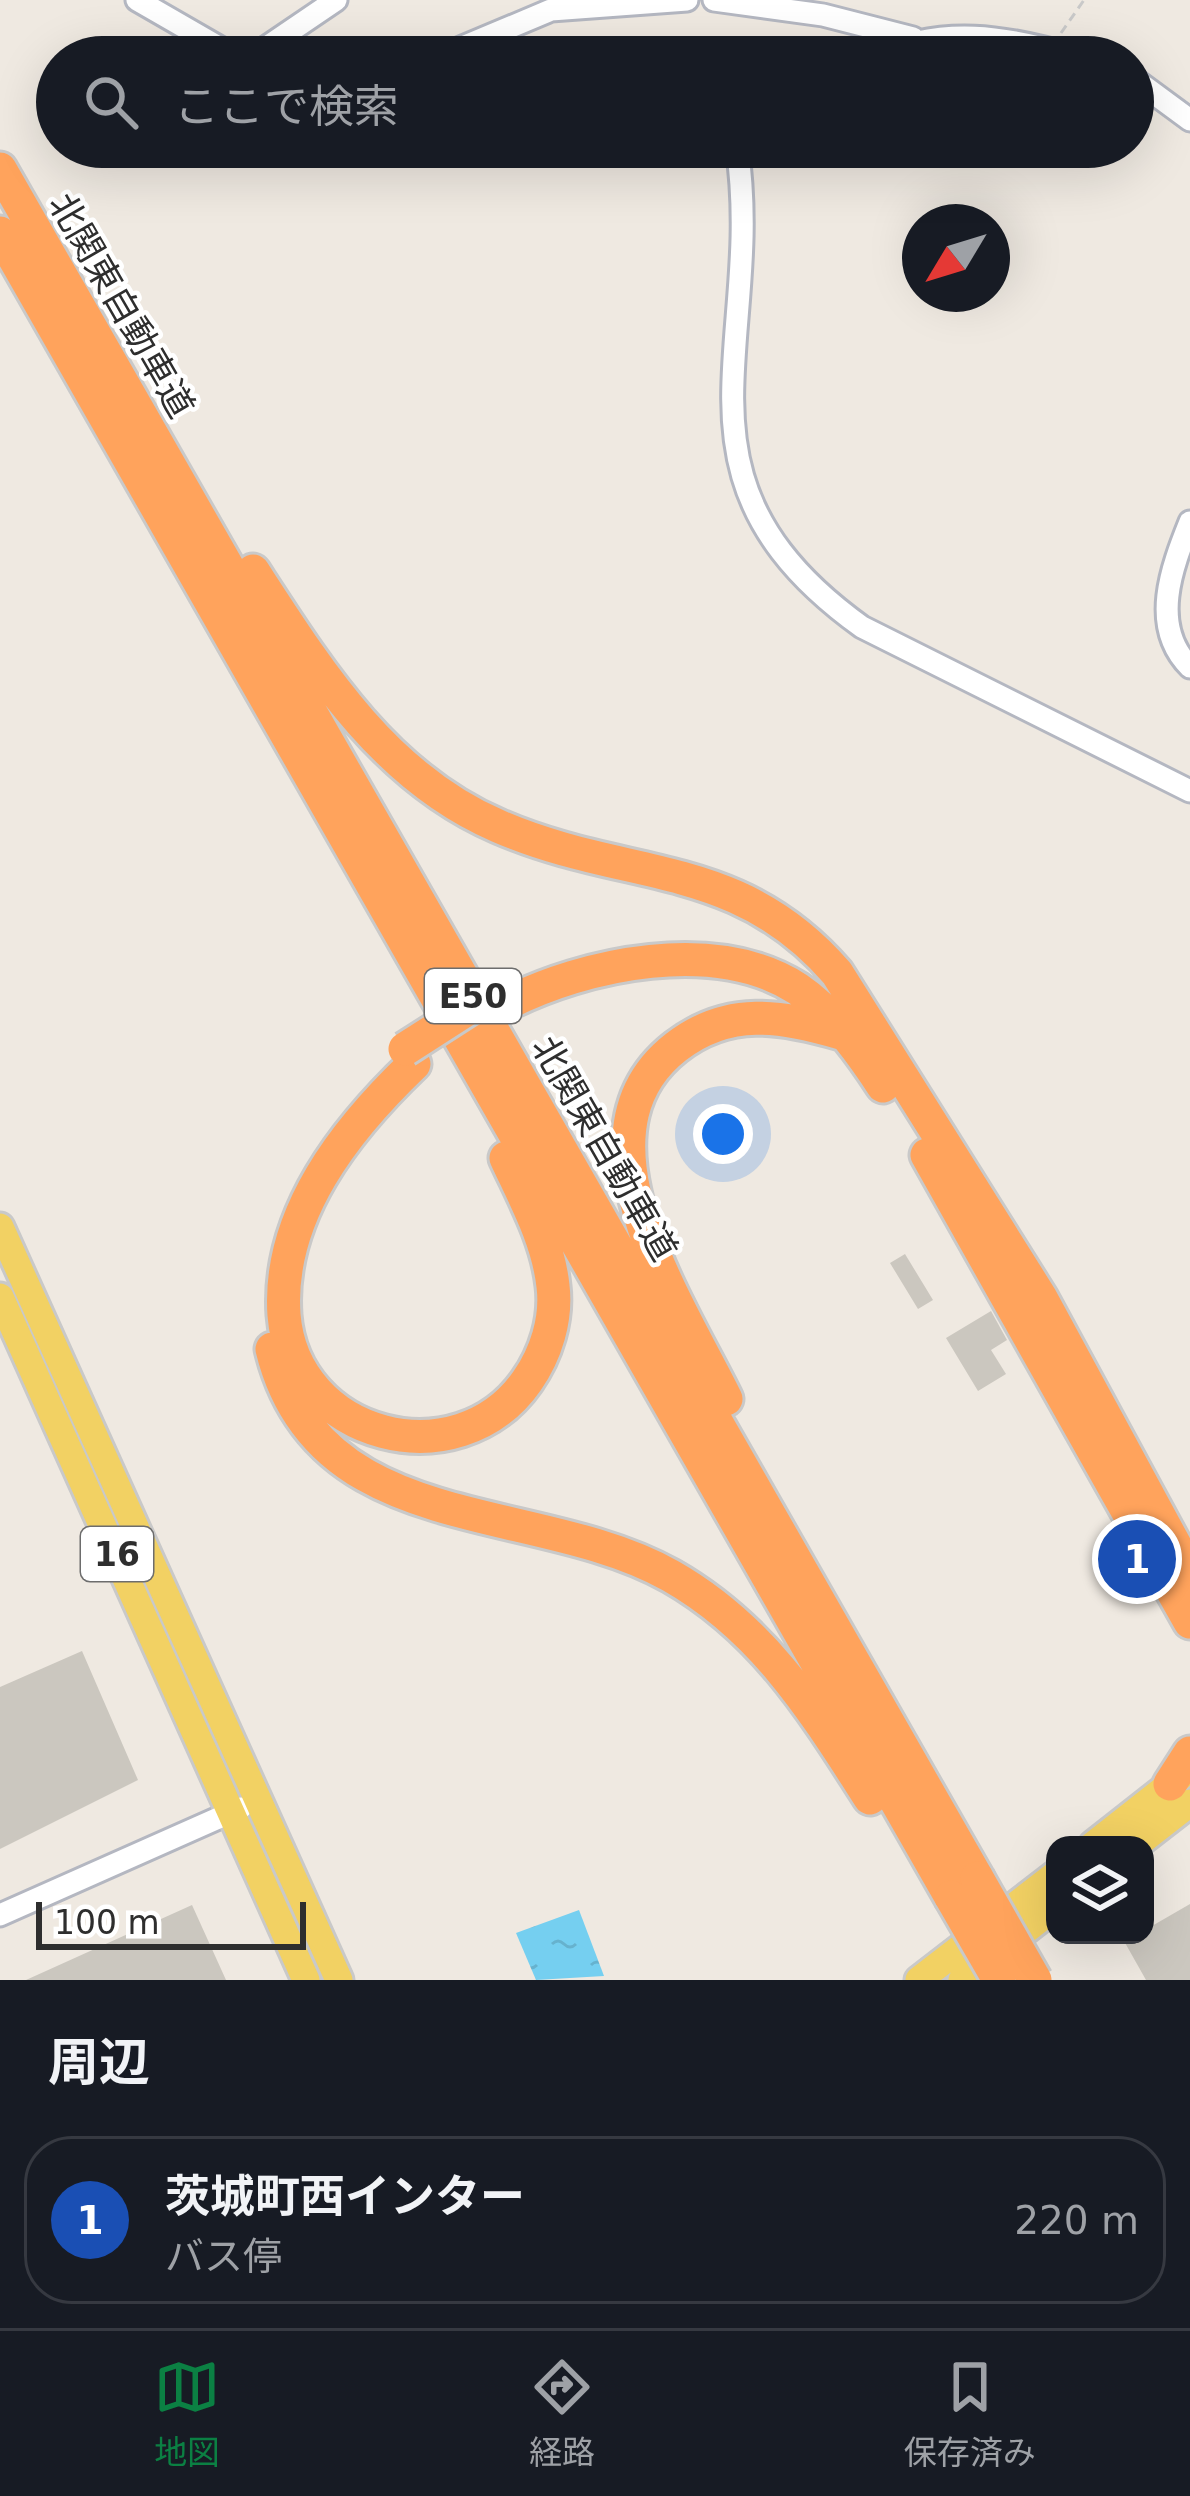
<!DOCTYPE html>
<html lang="ja">
<head>
<meta charset="utf-8">
<style>
  body { margin:0; font-family:"DejaVu Sans","Noto Sans JP",sans-serif; background:#20242c; color:#f1f3f6 }
  .controls { position:absolute; right:36px; bottom:36px; display:grid; overflow:hidden; border-radius:24px; box-shadow:0 12px 48px #0002 }
  .controls button { width:108px; height:108px; display:grid; place-items:center; padding:0; border:0; border-bottom:3px solid #363941; background:#171b24; color:#f1f3f6; font:60px sans-serif }
  .compass { position:absolute; left:902px; top:204px; width:108px; height:108px; border-radius:50%; background:#171b24; box-shadow:0 12px 48px #0002; rotate:232deg }
  .scale { position:absolute; left:36px; bottom:30px; width:270px; box-sizing:border-box; padding-left:12px; border:6px solid #2e2e2e; border-top:0; font-size:33px; line-height:42px; white-space:nowrap; color:#2e2e2e; -webkit-text-stroke:9px #fff; paint-order:stroke }
  .you { position:absolute; left:723px; top:1134px; width:42px; height:42px; margin:-30px; border:9px solid #fff; border-radius:50%; background:#1a73e8; box-shadow:0 0 0 18px #1a73e833 }
  .badge { display:grid; place-items:center; width:78px; height:78px; border-radius:50%; background:#0b8043; color:#fff; font-size:39px; font-weight:700 }
  .pin { position:absolute; translate:-50% -50%; border:6px solid #fff; box-shadow:0 3px 12px #0006 }
  .list { margin:0; padding:0; list-style:none }
  h2 { display:flex; justify-content:space-between; align-items:center; height:156px; margin:0; padding:0 48px; font-size:51px }
  h2 small { font-size:39px; font-weight:400; color:#9ea1a6 }
  .list li { display:grid; grid-template-columns:78px 1fr auto; gap:36px; align-items:center; box-sizing:border-box; height:168px; margin:0 24px 24px; padding:0 24px; border:3px solid #363941; border-radius:48px }
  .list b { display:block; font-size:45px; white-space:nowrap }
  .list p { margin:0; font-size:39px; white-space:nowrap; color:#9ea1a6 }
  .list em { font-size:39px; font-style:normal; color:#9ea1a6 }
  .icon { flex:none; width:66px; height:66px; fill:none; stroke:currentColor; stroke-width:2; stroke-linecap:round; stroke-linejoin:round }
  .map { position:relative; flex:none; width:1190px; height:1980px; overflow:hidden }
  .search { position:absolute; background:#171b24; box-shadow:0 12px 48px #0002; left:36px; right:36px; top:36px; height:132px; display:flex; align-items:center; gap:30px; box-sizing:border-box; padding:0 42px; border-radius:66px; color:#9ea1a6; font-size:45px }
  .sheet { height:348px; background:#171b24 }
  nav { display:flex; justify-content:space-around; align-items:center; box-sizing:border-box; height:168px; border-top:3px solid #363941; background:#171b24; font-size:33px; color:#9ea1a6 }
  nav a { display:grid; justify-items:center; gap:6px }
  nav .on { color:#0b8043 }
  .map>svg:first-child { display:block }
</style>
</head>
<body>
<div class="map">
<svg width="1190" height="1980" viewBox="0 0 1190 1980">
  <defs>
    <pattern id="water-ripples" width="26" height="14" patternUnits="userSpaceOnUse" patternTransform="scale(3)"><rect width="26" height="14" fill="#75cff0"/><path d="M2 4q2-2 4 0t4 0M15 11q2-2 4 0t4 0" fill="none" stroke="#66b2ce"/></pattern>
  </defs>
  <rect width="100%" height="100%" fill="#efe9e1"/>
  <path fill="url(#water-ripples)" d="M579 1910 604 1976 536 1980 516 1933Z"/>
  <path fill="#cbc7bf" d="M905 1254 933 1300 918 1309 890 1263Z
    M991 1311 1007 1340 991 1350 1006 1374 978 1391 946 1338Z
    M82 1651 138 1780 0 1849V1687Z
    M1190 1904V1980H1146L1124 1941 1145 1935V1930Z
    M192 1905 226 1980H26Z"/>
  <g fill="none" stroke-linecap="round" stroke-linejoin="round">
    <defs>
      <path id="minor" d="M137 0 236 57
        M714 0 823 15 913 38
        M252 57 336 0
        M439 57 551 10 687 0
        M873 57C942 25 1006 36 1077 57
        M1133 78 1190 120
        M737 147C766 346 655 478 862 627L1190 791
        M1190 522C1172 567 1149 626 1190 667
        M0 1915 241 1808"/>
      <path id="major" d="M0 1227 339 1980
        M0 1297 306 1980
        M1093 1845 1187 1771
        M1136 1845 1190 1803
        M919 1980 1055 1875
        M962 1980 1055 1907"/>
      <path id="highway" d="M0 169 977 1878
        M0 233 951 1897
        M253 571C318 671 384 777 498 826 626 882 737 857 837 973L1041 1298 1190 1573
        M504 1005C585 963 716 936 798 989 832 1012 861 1052 883 1086
        M414 1064C346 1129 277 1215 284 1315 294 1439 458 1480 527 1381 546 1354 557 1319 553 1286 548 1240 525 1199 506 1158
        M927 1155 1190 1622
        M272 1349C318 1539 535 1499 671 1576 764 1629 814 1711 870 1798
        M726 1399C680 1305 564 1134 676 1047 729 1006 781 1016 841 1033
        M1170 1784 1190 1753"/>
    </defs>
    <use href="#minor" stroke="#b4b7c1" stroke-width="27"/>
    <use href="#major" stroke="#c9c9c9" stroke-width="33"/>
    <use href="#highway" stroke="#c9c9c9" stroke-width="39"/>
    <path stroke="#c9c9c9" stroke-width="3" stroke-dasharray="9 6" stroke-linecap="butt" d="M1061 33 1084 0"/>
    <use href="#minor" stroke="#fff" stroke-width="21"/>
    <use href="#major" stroke="#f2d163" stroke-width="27"/>
    <use href="#highway" stroke="#ffa35c" stroke-width="33"/>
    <defs>
      <path id="highway-bridge" d="M405 1049 497 990
        M977 1878 1035 1980
        M951 1897 999 1980"/>
    </defs>
    <use href="#highway-bridge" stroke="#c9c9c9" stroke-width="39" stroke-linecap="butt"/>
    <use href="#highway-bridge" stroke="#ffa35c" stroke-width="33"/>
  </g>
  <g text-anchor="middle" stroke-width="9" stroke-linejoin="round" paint-order="stroke">
    <g fill="#fff" stroke="#6d6d6d" stroke-width="3">
      <rect x="425" y="969" width="96" height="54" rx="9"/>
      <rect x="81" y="1527" width="72" height="54" rx="9"/>
    </g>
    <g font-size="33" font-weight="bold" fill="#2e2e2e">
      <text x="473" y="1008">E50</text>
      <text x="117" y="1566">16</text>
    </g>
    <g font-size="36" fill="#2e2e2e" stroke="#fff">
      <text transform="translate(122 305) rotate(60)" y="13">北関東自動車道</text>
      <text transform="translate(605 1148) rotate(60)" y="13">北関東自動車道</text>
    </g>
  </g>
</svg>
<div class="controls">
<button><svg class="icon" aria-label="layers" viewBox="0 0 24 24"><path d="M12 4l9 5-9 5-9-5zM3 14l9 5 9-5"/></svg></button>
</div>
<svg class="compass" viewBox="-18 -18 36 36"><path d="M0-13l5 13h-10z" fill="#e53935"/><path d="M0 13l5-13h-10z" fill="#9ea1a6"/></svg>
<div class="scale">100 m</div>
<div class="you"></div>
<div class="pin badge" style="left:1137px;top:1559px;background:#1a4fb4">1</div>
<div class="search"><svg class="icon" aria-label="search" viewBox="0 0 24 24"><circle cx="10" cy="10" r="6"/><path d="M15 15l6 6"/></svg>ここで検索</div>
</div>
<section class="sheet">
<h2>周辺<small></small></h2>
<ul class="list">
<li><span class="badge" style="background:#1a4fb4">1</span><div><b>茨城町西インター</b><p>バス停</p></div><em>220 m</em></li>
</ul>
</section>
<nav>
<a class="on"><svg class="icon" aria-label="map" viewBox="0 0 24 24"><path d="M3 6l6-2 6 2 6-2v14l-6 2-6-2-6 2zM9 4v14M15 6v14"/></svg>地図</a>
<a><svg class="icon" aria-label="directions" viewBox="0 0 24 24"><path d="M12 3l9 9-9 9-9-9zM9 14v-3h6M13 9l2 2-2 2"/></svg>経路</a>
<a><svg class="icon" aria-label="saved" viewBox="0 0 24 24"><path d="M7 4h10v16l-5-4-5 4z"/></svg>保存済み</a>
</nav>
</body>
</html>
